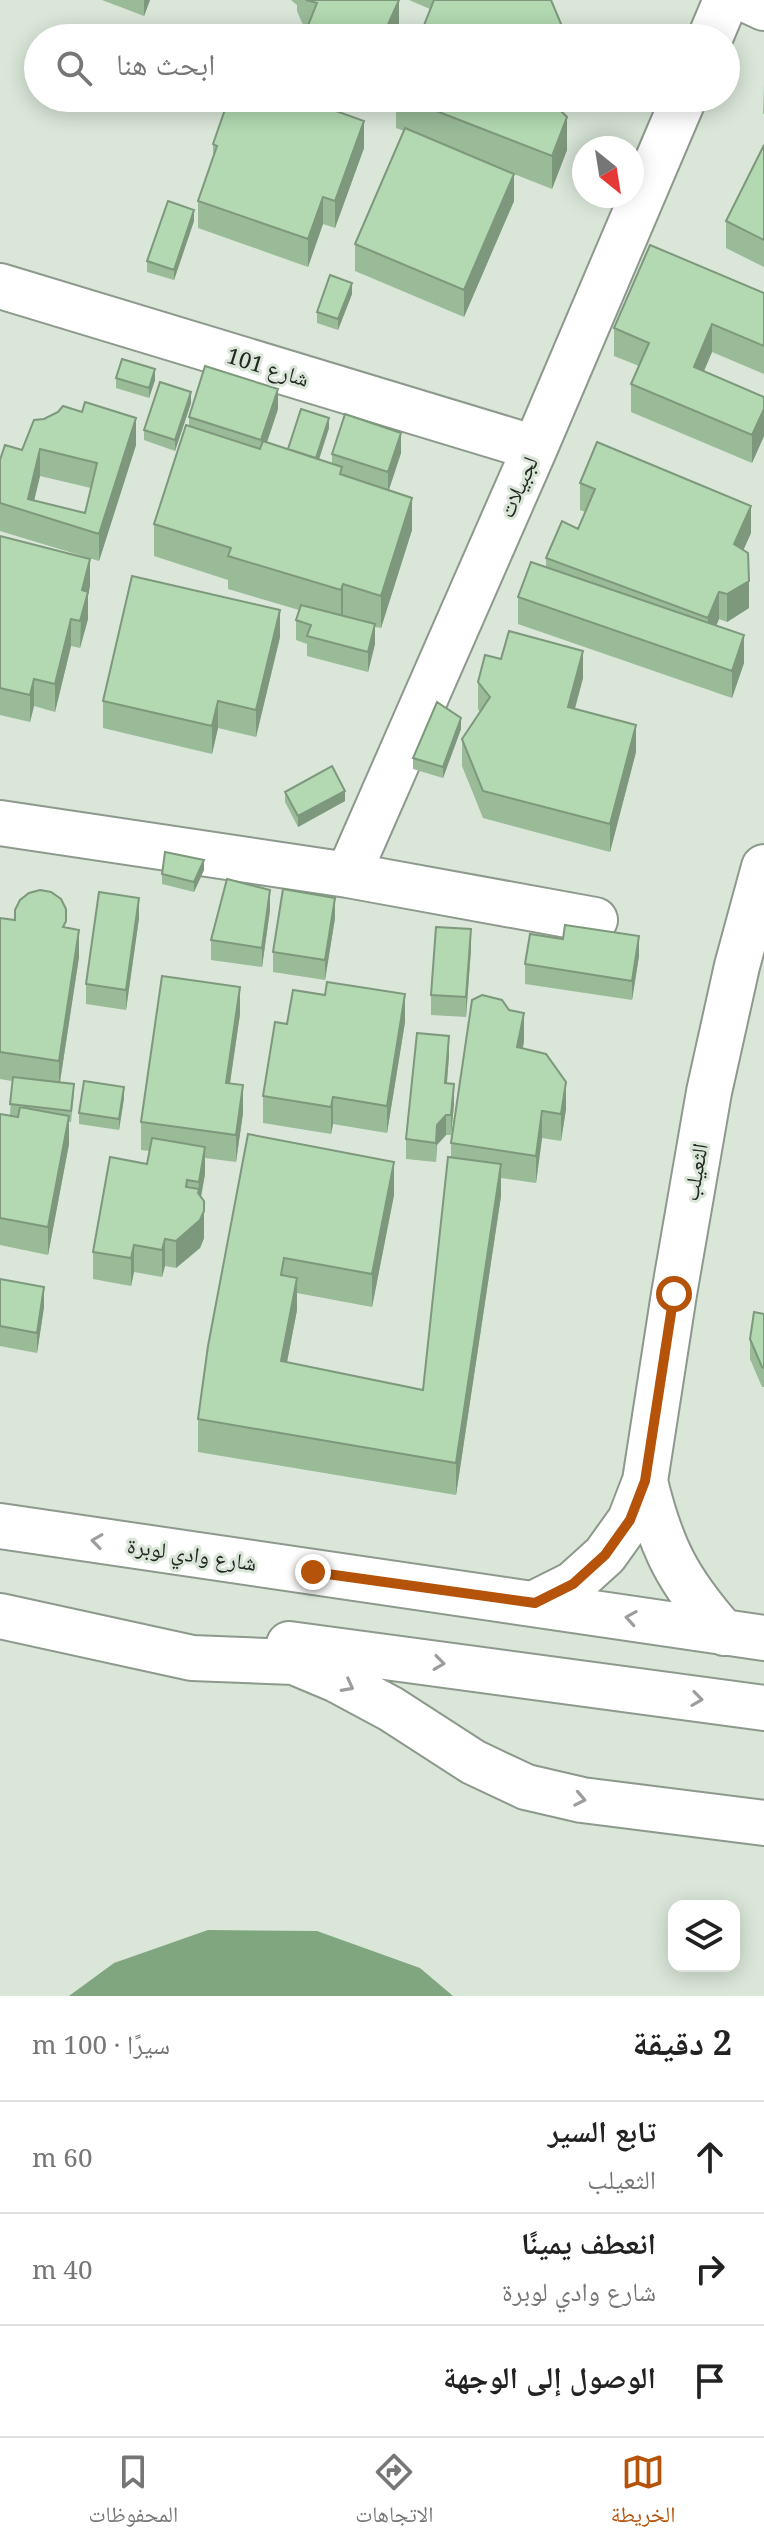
<!DOCTYPE html>
<html lang="ar">
<head>
<meta charset="utf-8">
<style>
  body { margin:0; font-family:"Noto Serif","Noto Naskh Arabic",serif; background:#f2f2f2; color:#222; direction:rtl }
  .controls { position:absolute; right:24px; bottom:24px; display:grid; overflow:hidden; border-radius:16px; box-shadow:0 4px 20px #0003 }
  .controls button { width:72px; height:72px; display:grid; place-items:center; padding:0; border:0; border-bottom:2px solid #e0e0e0; background:#fff; color:#222; font:40px sans-serif }
  .compass { position:absolute; left:572px; top:136px; width:72px; height:72px; border-radius:50%; background:#fff; box-shadow:0 4px 20px #0003; rotate:150deg }
  .stop { position:absolute; width:24px; height:24px; margin:-18px; border:6px solid #b45309; border-radius:50%; background:#fff }
  .stop.end { background:#b45309; border-color:#fff; box-shadow:0 2px 8px #0008 }
  .list { margin:0; padding:0; list-style:none }
  h2 { display:flex; justify-content:space-between; align-items:center; height:104px; margin:0; padding:0 32px; font-size:34px }
  h2 small { font-size:26px; font-weight:400; color:#767676 }
  .list li { display:grid; grid-template-columns:52px 1fr auto; gap:24px; align-items:center; box-sizing:border-box; height:112px; padding:0 32px; border-top:2px solid #e0e0e0 }
  .list b { display:block; font-size:30px; white-space:nowrap }
  .list p { margin:0; font-size:26px; white-space:nowrap; color:#767676 }
  .list em { font-size:26px; font-style:normal; color:#767676 }
  .icon { flex:none; width:44px; height:44px; fill:none; stroke:currentColor; stroke-width:2; stroke-linecap:round; stroke-linejoin:round }
  .map { position:relative; flex:none; width:764px; height:1996px; overflow:hidden; direction:ltr }
  .search { position:absolute; background:#fff; box-shadow:0 4px 20px #0003; left:24px; right:24px; top:24px; height:88px; display:flex; align-items:center; gap:20px; box-sizing:border-box; padding:0 28px; border-radius:44px; color:#767676; font-size:30px }
  .sheet { height:440px; background:#fff }
  nav { display:flex; justify-content:space-around; align-items:center; box-sizing:border-box; height:112px; border-top:2px solid #e0e0e0; background:#fff; font-size:22px; color:#767676 }
  nav a { display:grid; justify-items:center; gap:4px }
  nav .on { color:#b45309 }
  .map>svg:first-child { display:block }
</style>
</head>
<body>
<div class="map">
<svg width="764" height="1996" viewBox="0 0 764 1996">
  <rect width="100%" height="100%" fill="#d9e6d8"/>
  <path fill="#80a680" d="M208 1930 317 1931 420 1968 453 1996H69L114 1963Z"/>
  <g fill="none" stroke-linecap="round" stroke-linejoin="round">
    <defs>
      <path id="minor" d="M747 0 764 8
        M710 38 726 0
        M0 286 535 448
        M0 823 348 875 595 920
        M348 875 535 448 684 98
        M645 1481C661 1548 678 1581 724 1633
        M0 1526 764 1638
        M535 1603 573 1584 605 1555 630 1520 645 1481 674 1294 709 1092 737 966 764 867
        M0 1616 192 1658 294 1662 337 1680 391 1709 473 1762 526 1787 582 1800 764 1823
        M289 1644 764 1708"/>
    </defs>
    <use href="#minor" stroke="#8d998c" stroke-width="48"/>
    <use href="#minor" stroke="#fff" stroke-width="44"/>
  </g>
  <path fill="#99bb98" fill-rule="evenodd" d="M102 0H150L144 16Z
    M291 0H398L399 28 395 38H305L307 28 302 23 297 11V5Z
    M409 0H551L430 9Z
    M764 84V114H763Z
    M396 98H561L557 107 567 150 552 189 514 174V201L464 317 355 271V244L404 131 396 128Z
    M213 144 364 148 335 228 323 224 308 267 198 228V201L213 158Z
    M764 145V267L726 248V221Z
    M194 221 174 280 147 272V261Z
    M764 293V374L712 352 704 371 764 397V436L752 463 631 412V384L639 366 614 356V328Z
    M352 294 338 330 317 323V312Z
    M116 378 155 380 149 398 116 388Z
    M191 403 175 451 144 440V430Z
    M278 409 267 442 288 449 329 428 319 459 332 463V454L401 453 389 490 412 530 381 628 375 627V644L368 672 307 656V644L296 640V620L299 610 228 589V580L154 556V524L189 426V417Z
    M136 445 99 561 0 531V460L22 450ZM40 476 91 488 85 513 34 501Z
    M580 483 751 533 743 550 749 608 727 622 719 619 716 626 744 663 732 698 518 624V597L546 567V558L578 529 585 512 580 510Z
    M0 536 90 586 88 595V619L80 648 71 646 55 712 34 706 30 722 0 715Z
    M280 637 256 737 218 728 212 754 103 728V701Z
    M583 678 575 708 636 752 610 852 483 818 462 766V739L480 712 478 709V682Z
    M461 729 443 778 413 769V758Z
    M285 792 345 801 298 827 285 802Z
    M204 870 194 892 162 884V874Z
    M270 910 262 967 211 960V940Z
    M0 918 66 928 79 957 60 1082 74 1094 71 1122H69V1144L48 1255 0 1245V1114L18 1117V1116L10 1115 12 1081 0 1079Z
    M139 918 126 1010 86 1004V984Z
    M335 918 325 980 273 972V952Z
    M563 939 639 956 632 1000 525 984V964Z
    M471 949 466 1017 431 1015V995Z
    M240 1014 230 1083 243 1113 236 1162 205 1158V1174L201 1197 204 1238 200 1248 176 1268 165 1266 162 1277 134 1272 131 1286 93 1279V1252L147 1164 150 1151 141 1150V1122Z
    M405 1022 387 1133 333 1124 331 1134 263 1123V1096L287 1024Z
    M524 1041 523 1048 566 1109 561 1141 542 1138 536 1183 501 1178V1196L456 1495 198 1452V1419L248 1134 394 1195 372 1307 297 1293V1310L287 1362 423 1390 451 1157V1143Z
    M449 1056 447 1083 454 1104 451 1135H446L437 1145 436 1162 406 1159V1139Z
    M124 1098 119 1130 79 1124V1113Z
    M0 1279 44 1307 37 1353 0 1346Z
    M764 1314V1387H762L750 1359V1339Z"/>
  <path fill="#7d987c" d="M144 0H150L144 16Z
    M399 0V28L395 38H382Z
    M548 98H561L548 130Z
    M567 117V150L552 189V156Z
    M364 121V148L335 228V201Z
    M514 174V201L464 317V290Z
    M323 197V224L308 267V239Z
    M194 210V221L174 280V270Z
    M352 283V294L338 330V319Z
    M712 324V352L694 394V367Z
    M155 369V380L149 398V388Z
    M278 389V409L261 460V440Z
    M191 392V403L175 451V440Z
    M764 409V436L752 463V435Z
    M136 418V445L99 561V534Z
    M329 418V428L314 475V464Z
    M401 433V453L388 492V472Z
    M40 449V476L31 513 28 499Z
    M412 498V530L381 628V596Z
    M751 506V533L734 571V544Z
    M90 559V586L88 595V619L80 648 82 590Z
    M749 581V608L727 622V594Z
    M343 584V616L341 622V590Z
    M719 592V619L708 645V618Z
    M280 610V637L256 737V710Z
    M71 619V646L55 712V684Z
    M375 624V644L368 672V652Z
    M744 635V663L732 698V671Z
    M583 651V678L568 734V707Z
    M34 679V706L30 722V695Z
    M218 701V728L212 754V726Z
    M461 718V729L443 778V767Z
    M636 725V752L610 852V824Z
    M345 791V801L298 827V816Z
    M204 860V870L194 892V882Z
    M270 890V910L262 967V948Z
    M139 898V918L126 1010V990Z
    M335 898V918L325 980V960Z
    M471 929V949L466 1017V997Z
    M79 930V957L59 1088V1061Z
    M639 936V956L632 1000V981Z
    M240 987V1014L226 1110V1083Z
    M405 994V1022L387 1133V1106Z
    M524 1013V1041L517 1074V1047Z
    M449 1036V1056L445 1103V1083Z
    M566 1082V1109L561 1141V1114Z
    M454 1084V1104L451 1135V1115Z
    M243 1085V1113L236 1162V1135Z
    M124 1087V1098L119 1130V1119Z
    M333 1097V1124L331 1134V1107Z
    M542 1111V1138L536 1183V1156Z
    M446 1115V1135L437 1145 436 1162 437 1125Z
    M69 1116V1144L48 1255V1227Z
    M205 1147V1174L199 1207 198 1193 199 1182Z
    M394 1162V1195L372 1307V1274Z
    M501 1164V1196L456 1495V1463Z
    M204 1211V1238L200 1248 176 1268V1241Z
    M165 1239V1266L162 1277V1250Z
    M134 1245V1272L131 1286V1258Z
    M297 1278V1310L281 1393V1361Z
    M44 1287V1307L37 1353V1333Z"/>
  <path fill="#b2d9b1" stroke="#7d987c" stroke-width="2" fill-rule="evenodd" d="M306 0H399L382 38H315L305 33 317 3Z
    M434 0H551L567 38H419Z
    M229 98H300L364 121 335 201 323 197 308 239 198 201 217 146 213 144Z
    M403 98H548L567 117 552 156Z
    M405 128 514 174 464 290 355 244Z
    M764 145V240L726 221Z
    M168 201 194 210 174 270 147 261Z
    M650 245 764 293V346L712 324 694 367 764 397V409L752 435 631 384 649 343 614 328Z
    M330 275 352 283 338 319 317 312Z
    M122 359 155 369 149 388 116 378Z
    M205 366 278 389 261 440 189 417Z
    M160 382 191 392 175 440 144 430Z
    M85 402 136 418 99 534 0 503V460L5 445 22 450 34 420 44 419 58 412 63 406 82 412ZM40 449 97 463 85 513 28 499Z
    M301 409 329 418 316 458 288 449Z
    M345 414 401 433 388 472 332 454Z
    M186 425 260 449 263 441 342 467 340 474 412 498 381 596 343 584 341 590 228 556 231 548 154 524Z
    M597 442 751 506 734 544 748 553 749 581 727 594 719 592 708 618 546 558 562 521 578 529 595 489 580 483Z
    M0 536 90 559 82 590 88 592 80 621 71 619 55 684 34 679 30 695 0 688Z
    M531 562 744 635 732 671 518 597Z
    M132 576 280 610 256 710 218 701 212 726 103 701Z
    M301 605 375 624 368 652 307 636 311 625 296 620Z
    M509 631 583 651 568 707 636 725 610 824 483 791 462 739 490 697 478 682 485 655 501 659Z
    M437 702 461 718 443 767 413 758Z
    M332 766 345 791 298 816 285 792Z
    M165 852 204 860 194 882 162 874Z
    M227 879 270 890 262 948 211 940Z
    M283 889 335 898 325 960 273 952Z
    M40 890 51 892 61 899 66 909V921L63 927 79 930 59 1061 0 1052V918L15 920V910L20 900 29 893Z
    M99 892 139 898 126 990 86 984Z
    M565 925 639 936 632 981 525 964 530 934 563 939Z
    M436 927 471 929 466 997 431 995Z
    M162 976 240 987 226 1083 243 1085 236 1135 141 1122Z
    M327 982 405 994 387 1106 333 1097 331 1107 263 1096 275 1022 287 1024 293 990 325 995Z
    M482 995 502 1000 509 1010 524 1013 517 1047 546 1054 566 1082 561 1114 542 1111 536 1156 451 1143 472 1000Z
    M417 1033 449 1036 445 1083 454 1084 451 1115H446L437 1125 436 1143 406 1139Z
    M13 1077 74 1084 71 1111 10 1104Z
    M84 1081 124 1087 119 1119 79 1113Z
    M20 1107 69 1116 48 1227 0 1218V1114L18 1117Z
    M248 1134 394 1162 372 1274 284 1258 281 1275 297 1278 281 1361 423 1390 448 1157 501 1164 456 1463 198 1419 208 1346Z
    M152 1138 205 1147 199 1182 187 1180 186 1187 199 1189 198 1193 204 1201V1211L200 1220 176 1241 165 1239 162 1250 134 1245 131 1258 93 1252 110 1157 147 1164Z
    M0 1279 44 1287 37 1333 0 1326Z
    M754 1312 764 1314V1368L762 1367 750 1339Z"/>
  <defs><path id="oneway-chevron" d="M-2-3.5L2.5 0L-2 3.5" fill="none" stroke-width="1.6" stroke-linecap="round" stroke-linejoin="round" transform="scale(2)"/></defs>
  <g stroke="#9c9e9c">
    <use href="#oneway-chevron" transform="translate(97 1541) rotate(-172)"/>
    <use href="#oneway-chevron" transform="translate(631 1618) rotate(-171)"/>
    <use href="#oneway-chevron" transform="translate(439 1663) rotate(8)"/>
    <use href="#oneway-chevron" transform="translate(348 1686) rotate(28)"/>
    <use href="#oneway-chevron" transform="translate(697 1699) rotate(8)"/>
    <use href="#oneway-chevron" transform="translate(580 1799) rotate(11)"/>
  </g>
  <g fill="none" stroke-linecap="round" stroke-linejoin="round">
    <path stroke="#b45309" stroke-width="10" d="M313 1572 535 1603 573 1584 605 1555 630 1520 645 1481 674 1294"/>
  </g>
  <g text-anchor="middle" stroke-width="6" stroke-linejoin="round" paint-order="stroke">
    <g font-size="22" fill="#232823" stroke="#d9e6d8">
      <text transform="translate(268 367) rotate(17)" y="8">شارع 101</text>
      <text transform="translate(518 487) rotate(-66)" y="8">لجبيلات</text>
      <text transform="translate(695 1172) rotate(-80)" y="8">الثعيلب</text>
      <text transform="translate(192 1554) rotate(8)" y="8">شارع وادي لوبرة</text>
    </g>
  </g>
</svg>
<div class="controls">
<button><svg class="icon" aria-label="layers" viewBox="0 0 24 24"><path d="M12 4l9 5-9 5-9-5zM3 14l9 5 9-5"/></svg></button>
</div>
<svg class="compass" viewBox="-18 -18 36 36"><path d="M0-13l5 13h-10z" fill="#e53935"/><path d="M0 13l5-13h-10z" fill="#767676"/></svg>
<div class="stop" style="left:674px;top:1294px"></div>
<div class="stop end" style="left:313px;top:1572px"></div>
<div class="search"><svg class="icon" aria-label="search" viewBox="0 0 24 24"><circle cx="10" cy="10" r="6"/><path d="M15 15l6 6"/></svg>ابحث هنا</div>
</div>
<section class="sheet">
<h2>2 دقيقة<small>سيرًا · 100 m</small></h2>
<ul class="list">
<li><svg class="icon" aria-label="ahead" viewBox="0 0 24 24"><path d="M12 20V5M6 11l6-6 6 6"/></svg><div><b>تابع السير</b><p>الثعيلب</p></div><em>60 m</em></li>
<li><svg class="icon" aria-label="right" viewBox="0 0 24 24"><path d="M7 20v-9h11M14 6l5 5-5 5"/></svg><div><b>انعطف يمينًا</b><p>شارع وادي لوبرة</p></div><em>40 m</em></li>
<li><svg class="icon" aria-label="arrive" viewBox="0 0 24 24"><path d="M6 21V4h12l-3 4 3 4H6"/></svg><div><b>الوصول إلى الوجهة</b></div></li>
</ul>
</section>
<nav>
<a class="on"><svg class="icon" aria-label="map" viewBox="0 0 24 24"><path d="M3 6l6-2 6 2 6-2v14l-6 2-6-2-6 2zM9 4v14M15 6v14"/></svg>الخريطة</a>
<a><svg class="icon" aria-label="directions" viewBox="0 0 24 24"><path d="M12 3l9 9-9 9-9-9zM9 14v-3h6M13 9l2 2-2 2"/></svg>الاتجاهات</a>
<a><svg class="icon" aria-label="saved" viewBox="0 0 24 24"><path d="M7 4h10v16l-5-4-5 4z"/></svg>المحفوظات</a>
</nav>
</body>
</html>
